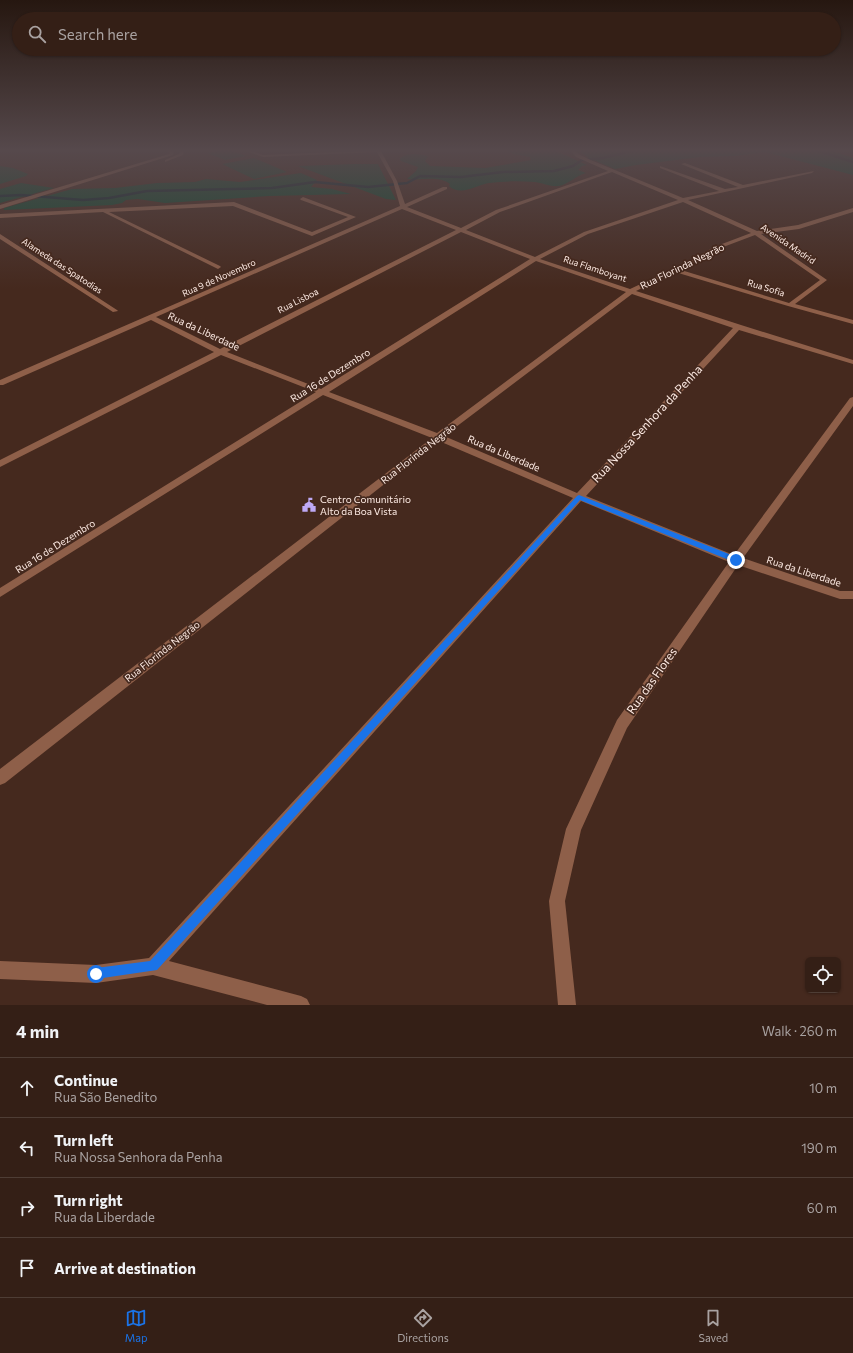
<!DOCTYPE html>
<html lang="en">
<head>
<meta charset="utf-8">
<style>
  body { margin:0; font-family:Commissioner,sans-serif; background:#3c271f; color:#f1f3f6 }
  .controls { position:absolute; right:12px; bottom:12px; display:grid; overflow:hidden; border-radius:6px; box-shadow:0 1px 3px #0004 }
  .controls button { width:36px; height:36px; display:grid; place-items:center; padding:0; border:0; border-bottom:1px solid #4e3d35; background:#341f16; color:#f1f3f6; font:20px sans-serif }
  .stop { position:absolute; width:12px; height:12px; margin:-9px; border:3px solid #1a73e8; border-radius:50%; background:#fff }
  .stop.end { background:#1a73e8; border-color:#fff; box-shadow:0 1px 4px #0008 }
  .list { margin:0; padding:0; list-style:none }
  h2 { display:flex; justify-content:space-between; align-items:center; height:52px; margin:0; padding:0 16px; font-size:17px }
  h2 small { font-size:13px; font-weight:400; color:#a9a2a1 }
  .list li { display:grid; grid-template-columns:26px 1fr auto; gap:12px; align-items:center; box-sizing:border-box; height:60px; padding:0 16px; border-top:1px solid #4e3d35 }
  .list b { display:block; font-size:15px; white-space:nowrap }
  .list p { margin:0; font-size:13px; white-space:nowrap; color:#a9a2a1 }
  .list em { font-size:13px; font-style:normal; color:#a9a2a1 }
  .icon { flex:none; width:22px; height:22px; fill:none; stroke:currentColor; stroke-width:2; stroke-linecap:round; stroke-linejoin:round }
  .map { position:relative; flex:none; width:853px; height:1005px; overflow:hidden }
  .search { position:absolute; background:#341f16; box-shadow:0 1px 3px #0004; left:12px; right:12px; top:12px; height:44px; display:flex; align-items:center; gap:10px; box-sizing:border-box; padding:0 14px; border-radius:22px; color:#a9a2a1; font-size:15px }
  .sheet { height:292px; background:#341f16 }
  nav { display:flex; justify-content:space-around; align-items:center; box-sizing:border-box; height:56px; border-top:1px solid #4e3d35; background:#341f16; font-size:11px; color:#a9a2a1 }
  nav a { display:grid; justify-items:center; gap:2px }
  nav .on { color:#1a73e8 }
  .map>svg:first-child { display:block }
</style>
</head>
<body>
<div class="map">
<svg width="853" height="1005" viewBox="0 0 853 1005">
  <rect width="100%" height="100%" fill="#45291e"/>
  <path fill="#0d472e" d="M228 149 246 156 225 160 207 153Z
    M511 149 525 151 530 150 529 149H540V150L552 149 587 165 582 166 578 170 586 173C575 176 569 184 559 186 551 187 543 183 535 182 520 181 504 181 489 183 476 185 461 197 449 186L450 184C438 175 421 181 407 179L416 171 418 167 401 161 400 159C407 152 419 154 428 156L425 161 430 166 485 168 531 160 530 157 514 154 505 150Z
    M584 149H828L853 158V175L765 152 735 156 700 157 636 165 615 169 589 158 578 150Z
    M254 158 287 172 254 179 222 164Z
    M355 164H378L396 200 386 199 298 166Z
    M0 166 13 168 28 174 26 176 0 184Z
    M301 173 317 180 311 187 332 189 351 194 269 196 165 203 138 199 126 200 122 203 112 205 4 210V208L72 189 115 188 157 183 195 182 206 179 240 182Z
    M21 183 54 188 0 203V189Z"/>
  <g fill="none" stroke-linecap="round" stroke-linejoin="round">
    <path stroke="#0a2630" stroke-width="2.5" d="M813 149 853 162
      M0 196 21 195 83 200 109 198 147 191 272 188 315 182 368 187 407 183 420 176 461 177 503 172 554 171 573 166 582 160 603 158 640 149H659"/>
    <path fill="#8e5f49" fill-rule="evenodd" d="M162 149H167L174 151 173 155 0 209V205L169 154 170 153Z
      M174 149 184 150 183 155 165 162V160L179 154 180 152Z
      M241 149H246L263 155 404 149 402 150 381 151 397 181 405 204 443 187H447V189L407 207 461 228 496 210 608 171 576 157 569 149H573L580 155 593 161 683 198 719 191 660 168V166L725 189 738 187 681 164 685 163 743 185 814 171 812 173 688 200 757 231 798 225 853 208V212L799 229 761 234 827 280 795 304 853 320V324L788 306 675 272 636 291 741 325 853 360V364L739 330 586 496 734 555 850 398 853 397V406L743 558 840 591H853V599H840L738 565 627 728 581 830 565 901 576 1005H558L549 901 566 829 617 720 729 562 581 501 169 961 301 996 307 999 310 1005H267L153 975 96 983 0 979V961L96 965 149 958 573 498 439 441 5 783 0 785V769L432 438 323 395 0 597V588L316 392 221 355 0 467V460L214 352 151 320 3 385H0V380L400 206 393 181 377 152 263 157ZM612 172 678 200 584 232 535 257 466 230 500 212ZM683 202 751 233 714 247 692 260 630 289 540 259 588 234ZM402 209 456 230 220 349 156 317ZM461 232 530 259 321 389 227 352ZM755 235 820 280 789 303 681 270 718 249ZM536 261 626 292 437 433 329 392ZM632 294 733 328 577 493 444 436Z
      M303 197 356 217 312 236 233 206 109 212 220 266 221 267 218 269 103 212 0 218V214L234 202 312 232 348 217 301 200 300 199Z
      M0 234 117 310 118 311 113 312 0 239Z"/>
  </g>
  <linearGradient id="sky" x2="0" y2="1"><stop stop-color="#261710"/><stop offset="0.52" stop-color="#56494c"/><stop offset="1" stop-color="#56494c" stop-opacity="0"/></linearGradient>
  <rect width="853" height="289" fill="url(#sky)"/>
  <path fill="#1a73e8" d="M579 495 739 558 740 560 736 563 734 562 580 500 157 970 96 979 92 978 90 974 92 970 96 968 150 961 577 496Z"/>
  <defs>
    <symbol id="civic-bare" viewBox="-9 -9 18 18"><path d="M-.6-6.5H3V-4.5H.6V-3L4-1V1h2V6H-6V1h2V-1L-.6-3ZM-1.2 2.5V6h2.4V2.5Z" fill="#bea9f5" stroke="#45291e" stroke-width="2.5" paint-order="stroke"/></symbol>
  </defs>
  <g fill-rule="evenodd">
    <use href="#civic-bare" x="299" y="495" width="20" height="20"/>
  </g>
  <g text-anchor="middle" stroke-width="3.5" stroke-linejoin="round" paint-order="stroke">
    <g font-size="9" fill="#feebe4" stroke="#45291e">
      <text transform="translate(788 244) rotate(34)" y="3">Avenida Madrid</text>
      <text transform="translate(62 266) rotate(33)" y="3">Alameda das Spatodias</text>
      <text transform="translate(595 269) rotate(18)" y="3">Rua Flamboyant</text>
      <text transform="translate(219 278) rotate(-24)" y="3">Rua 9 de Novembro</text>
      <text transform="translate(766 288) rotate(17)" y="3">Rua Sofia</text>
      <text transform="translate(298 301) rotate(-27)" y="3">Rua Lisboa</text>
    </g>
    <g font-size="10" fill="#feebe4" stroke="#45291e">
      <text transform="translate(682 266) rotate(-26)" y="4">Rua Florinda Negrão</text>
      <text transform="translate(204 331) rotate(25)" y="4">Rua da Liberdade</text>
      <text transform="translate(330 375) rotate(-32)" y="4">Rua 16 de Dezembro</text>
      <text transform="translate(418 453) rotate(-38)" y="4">Rua Florinda Negrão</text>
      <text transform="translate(504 453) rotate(23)" y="4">Rua da Liberdade</text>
      <text transform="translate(55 546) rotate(-32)" y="4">Rua 16 de Dezembro</text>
      <text transform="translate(804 571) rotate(18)" y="4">Rua da Liberdade</text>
      <text transform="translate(162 651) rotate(-38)" y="4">Rua Florinda Negrão</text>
    </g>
    <g font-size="10" fill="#feebe4" stroke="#45291e" text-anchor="start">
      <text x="320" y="503">Centro Comunitário<tspan x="320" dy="12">Alto da Boa Vista</tspan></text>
    </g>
    <g font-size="12" fill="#feebe4" stroke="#45291e">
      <text transform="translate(647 424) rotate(-47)" y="4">Rua Nossa Senhora da Penha</text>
      <text transform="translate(652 681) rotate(-55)" y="4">Rua das Flores</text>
    </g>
  </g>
</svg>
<div class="controls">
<button><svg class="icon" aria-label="locate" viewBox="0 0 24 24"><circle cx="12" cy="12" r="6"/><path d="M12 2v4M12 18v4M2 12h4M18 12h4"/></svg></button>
</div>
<div class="stop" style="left:96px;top:974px"></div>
<div class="stop end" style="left:736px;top:560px"></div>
<div class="search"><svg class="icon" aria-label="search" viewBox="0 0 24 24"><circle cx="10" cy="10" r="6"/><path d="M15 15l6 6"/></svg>Search here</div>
</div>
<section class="sheet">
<h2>4 min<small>Walk · 260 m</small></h2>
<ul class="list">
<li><svg class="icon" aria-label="ahead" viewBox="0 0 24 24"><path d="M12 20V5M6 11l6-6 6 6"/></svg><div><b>Continue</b><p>Rua São Benedito</p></div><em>10 m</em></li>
<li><svg class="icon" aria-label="left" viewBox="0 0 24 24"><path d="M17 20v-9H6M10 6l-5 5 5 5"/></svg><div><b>Turn left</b><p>Rua Nossa Senhora da Penha</p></div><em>190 m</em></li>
<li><svg class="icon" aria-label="right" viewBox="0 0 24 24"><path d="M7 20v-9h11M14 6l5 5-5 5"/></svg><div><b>Turn right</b><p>Rua da Liberdade</p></div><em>60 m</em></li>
<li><svg class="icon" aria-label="arrive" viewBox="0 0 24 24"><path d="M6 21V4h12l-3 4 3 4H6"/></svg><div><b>Arrive at destination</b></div></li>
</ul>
</section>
<nav>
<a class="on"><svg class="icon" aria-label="map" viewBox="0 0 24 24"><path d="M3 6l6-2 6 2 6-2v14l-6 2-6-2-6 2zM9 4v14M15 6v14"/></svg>Map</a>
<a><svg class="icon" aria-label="directions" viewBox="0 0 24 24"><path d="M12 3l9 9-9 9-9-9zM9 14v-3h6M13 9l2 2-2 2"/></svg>Directions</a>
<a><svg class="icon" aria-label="saved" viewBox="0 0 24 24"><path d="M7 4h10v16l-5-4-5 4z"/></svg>Saved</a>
</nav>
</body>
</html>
